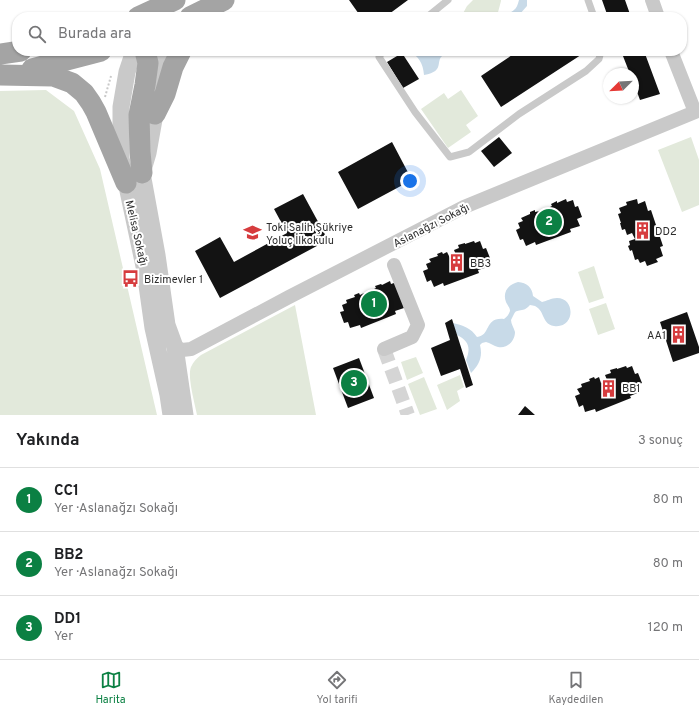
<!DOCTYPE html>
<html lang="tr">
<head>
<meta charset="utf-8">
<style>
  body { margin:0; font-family:Overpass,sans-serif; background:#f6f6f6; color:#202124 }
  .compass { position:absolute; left:603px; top:68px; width:36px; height:36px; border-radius:50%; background:#fff; box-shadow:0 1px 3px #0004; rotate:246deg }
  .you { position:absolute; left:410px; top:181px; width:14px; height:14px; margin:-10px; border:3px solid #fff; border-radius:50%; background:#1a73e8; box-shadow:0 0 0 6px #1a73e833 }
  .badge { display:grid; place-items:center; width:26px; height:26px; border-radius:50%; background:#0b8043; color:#fff; font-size:13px; font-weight:700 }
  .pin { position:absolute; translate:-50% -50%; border:2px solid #fff; box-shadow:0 1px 4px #0006 }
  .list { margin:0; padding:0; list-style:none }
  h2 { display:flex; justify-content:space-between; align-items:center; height:52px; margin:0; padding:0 16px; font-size:17px }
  h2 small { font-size:13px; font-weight:400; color:#757577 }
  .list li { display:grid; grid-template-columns:26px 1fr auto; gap:12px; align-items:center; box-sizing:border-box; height:64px; padding:0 16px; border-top:1px solid #e0e0e0 }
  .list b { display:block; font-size:15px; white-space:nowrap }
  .list p { margin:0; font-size:13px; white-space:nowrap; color:#757577 }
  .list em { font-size:13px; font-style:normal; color:#757577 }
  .icon { flex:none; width:22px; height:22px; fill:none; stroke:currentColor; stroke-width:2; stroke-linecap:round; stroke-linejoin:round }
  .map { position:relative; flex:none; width:699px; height:415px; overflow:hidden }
  .search { position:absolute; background:#fff; box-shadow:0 1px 3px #0004; left:12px; right:12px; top:12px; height:44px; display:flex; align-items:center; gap:10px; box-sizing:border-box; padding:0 14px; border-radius:16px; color:#757577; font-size:15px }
  .sheet { height:244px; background:#fff }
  nav { display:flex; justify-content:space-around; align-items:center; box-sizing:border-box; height:56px; border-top:1px solid #e0e0e0; background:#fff; font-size:11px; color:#757577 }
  nav a { display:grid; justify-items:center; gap:2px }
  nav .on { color:#0b8043 }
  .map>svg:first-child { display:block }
</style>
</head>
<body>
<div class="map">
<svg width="699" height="415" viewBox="0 0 699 415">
  <rect width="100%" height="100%" fill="#fff"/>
  <path fill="#e2e9db" d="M473 0H501V1L497 16 496 17H461L467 6Z
    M46 90 74 111 100 169 157 415H0V91Z
    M461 90 478 116 466 125 471 132 448 148 421 109 444 93 448 99Z
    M691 137 699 160V205L682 212 658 150Z
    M594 266 604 298 589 303 578 272Z
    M606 303 615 329 598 335 589 309Z
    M295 305 316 415H197C195 404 187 377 191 367 193 362 197 358 201 355Z
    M416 357 423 373 407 380 401 362Z
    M460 375 464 387 457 391 460 401 447 410 437 385Z
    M424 377 437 409 420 415 408 384Z"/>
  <path fill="#c8dae8" d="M519 0H527V6L519 15V17H505C512 9 516 13 519 0Z
    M409 51H446L445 54C433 60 447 71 424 75 423 63 419 57 409 51Z
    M518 282C527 283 532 287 533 296L542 302C547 301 551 298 557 298 576 298 575 329 554 326 540 324 546 306 530 305 528 307 525 310 522 310 518 311 516 310 514 314 513 316 512 318 511 320 511 324 514 328 515 332 515 341 507 349 498 347 494 346 490 343 486 342L482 343 480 345C483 357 479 365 471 373L466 360C471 348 469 341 457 335L452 323C463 325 471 328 477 337 491 336 484 317 504 319 507 317 509 314 510 311 510 307 507 305 506 302 502 292 509 284 518 282Z"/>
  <path fill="#131313" d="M349 0H408L385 17H361Z
    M602 0H625L631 17H608Z
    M518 51H587L501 107 481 76Z
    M621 51H644L660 94 640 100 633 81V74H630Z
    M402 53 419 79 403 88 387 62Z
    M499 137 512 153 494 167 481 151Z
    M392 142 412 180 358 209 338 172Z
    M303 194 328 240 220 298 195 251 220 237 234 262 287 233 274 209Z
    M566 199 567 202 573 200 575 207 578 206 582 217 577 219 580 226 570 229 571 232 536 245 535 242 526 246 523 239 520 240 516 230 520 228 518 223 523 221 521 218 530 214V212L535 210V212L540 211 542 216 548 214 546 209 552 206 551 204 557 201V203Z
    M637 199 638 204 645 201 648 211 651 210 663 246 660 247 663 256 656 259 658 262 647 266 645 261 640 263 638 259 635 260 632 250 630 251 628 246 630 245 629 241 635 239 632 233 627 235 625 229 622 230 620 223H621L618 214 621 213 619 208 627 205 626 202Z
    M474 241 475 243 480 241 483 249 486 248 490 258 485 260 488 267 478 270 479 273 444 286 443 283 434 287 431 280 427 282 423 271 428 269 426 264 431 262 429 259 438 256 437 254 442 252 443 254 447 252 450 258 456 255 454 250 459 248 458 245 465 243V244Z
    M390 281 391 284 397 282 404 308 395 311 396 314 361 328 360 325 350 328 348 322 344 323 340 312 344 311 342 305 347 303 346 300 355 297 354 295 359 293 360 295 364 293 366 299 372 296 370 291 376 288 375 286 381 284 382 285Z
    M687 312 699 347V353L673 362 660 322Z
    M452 319 473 385 466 388 460 369 441 376 431 348 450 340 445 323Z
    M359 358 374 398 348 408 333 368Z
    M626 366 627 368 632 366 635 374 638 373 642 383 637 385 640 392 630 396 631 398 596 412 595 409 585 412 583 405 579 407 575 396 580 394 577 389 582 387 581 384 590 381 589 379 594 377 595 379 599 377 601 383 607 380 605 375 611 373 610 370 617 368V369Z
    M525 406 535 415H518Z"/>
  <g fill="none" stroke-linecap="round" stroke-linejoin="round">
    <path stroke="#d5d5d5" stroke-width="14" stroke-dasharray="14 7" stroke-linecap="butt" d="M384 349 408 415"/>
    <path stroke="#c9c9c9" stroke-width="2" stroke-dasharray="2 2" stroke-linecap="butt" d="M105 97 111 76"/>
    <path stroke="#c9c9c9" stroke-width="7" d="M588 0 594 17
      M427 17 448 0
      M383 51 379 57 415 112 450 157 469 152 519 114 586 71 599 59 601 51"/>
    <path stroke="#c9c9c9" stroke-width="14" d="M652 0 658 17
      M671 51 695 112 699 110
      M175 347 182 350 191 349 289 297 464 207 695 112
      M384 349 412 337 418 325 394 265"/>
    <path stroke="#c9c9c9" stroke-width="17" d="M134 51 127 72 121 107V158L145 271 153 328 168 395 171 415
      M164 51 162 59 155 114 148 153 142 173 157 255 167 325 175 347 185 415"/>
    <path stroke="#a4a4a4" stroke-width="21" d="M138 17 175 0
      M190 17 224 0
      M0 54 21 51
      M32 69 101 51
      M0 75 53 76 72 83 84 93 91 103 96 112 126 183
      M155 114 165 94 173 67 181 51
      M142 173 140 152 139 115 145 85 148 63 145 51"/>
  </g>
  <defs>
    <symbol id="building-bare" viewBox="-9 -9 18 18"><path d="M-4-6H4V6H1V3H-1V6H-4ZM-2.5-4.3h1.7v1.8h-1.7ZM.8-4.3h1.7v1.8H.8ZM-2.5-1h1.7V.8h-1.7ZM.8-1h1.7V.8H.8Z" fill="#d63c3e" stroke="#fff" stroke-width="2.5" paint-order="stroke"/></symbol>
    <symbol id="school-bare" viewBox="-9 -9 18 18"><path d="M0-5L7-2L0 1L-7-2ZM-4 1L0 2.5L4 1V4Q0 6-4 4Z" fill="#d63c3e" stroke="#fff" stroke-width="2.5" paint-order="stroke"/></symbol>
    <symbol id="bus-bare" viewBox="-9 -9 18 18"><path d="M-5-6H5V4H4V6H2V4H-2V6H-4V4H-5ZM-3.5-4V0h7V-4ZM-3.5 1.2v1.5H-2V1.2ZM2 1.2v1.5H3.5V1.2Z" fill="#d63c3e" stroke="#fff" stroke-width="2.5" paint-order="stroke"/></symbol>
  </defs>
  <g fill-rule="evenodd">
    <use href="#building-bare" x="630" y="218" width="25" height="25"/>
    <use href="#school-bare" x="240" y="220" width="25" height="25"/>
    <use href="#building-bare" x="444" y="250" width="25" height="25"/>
    <use href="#bus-bare" x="118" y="266" width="25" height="25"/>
    <use href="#building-bare" x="666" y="322" width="25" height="25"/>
    <use href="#building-bare" x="596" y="376" width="25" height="25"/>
  </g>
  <g text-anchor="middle" stroke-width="4" stroke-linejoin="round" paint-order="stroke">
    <g font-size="11" fill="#2c2c2c" stroke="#fff">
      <text transform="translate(431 225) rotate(-27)" y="4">Aslanağzı Sokağı</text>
      <text transform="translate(137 233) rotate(77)" y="4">Melisa Sokağı</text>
    </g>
    <g font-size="11" fill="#2c2c2c" stroke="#fff" text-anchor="start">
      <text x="266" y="231">Toki Salih Şükriye<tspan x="266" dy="13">Yoluç İlkokulu</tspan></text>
      <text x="655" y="235">DD2</text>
      <text x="470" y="267">BB3</text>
      <text x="144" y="283">Bizimevler 1</text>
      <text x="666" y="339" text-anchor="end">AA1</text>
      <text x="622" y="392">BB1</text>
    </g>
  </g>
</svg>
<svg class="compass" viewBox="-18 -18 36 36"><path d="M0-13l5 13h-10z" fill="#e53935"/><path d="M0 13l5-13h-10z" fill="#757577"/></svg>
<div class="you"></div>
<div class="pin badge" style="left:374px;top:304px">1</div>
<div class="pin badge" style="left:549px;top:222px">2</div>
<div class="pin badge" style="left:354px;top:383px">3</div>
<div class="search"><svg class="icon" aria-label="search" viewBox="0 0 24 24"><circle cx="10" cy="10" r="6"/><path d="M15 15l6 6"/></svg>Burada ara</div>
</div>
<section class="sheet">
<h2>Yakında<small>3 sonuç</small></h2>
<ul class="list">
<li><span class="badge">1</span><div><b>CC1</b><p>Yer · Aslanağzı Sokağı</p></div><em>80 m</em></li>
<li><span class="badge">2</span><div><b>BB2</b><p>Yer · Aslanağzı Sokağı</p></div><em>80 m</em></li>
<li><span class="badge">3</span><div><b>DD1</b><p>Yer</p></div><em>120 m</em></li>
</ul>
</section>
<nav>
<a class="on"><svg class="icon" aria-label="map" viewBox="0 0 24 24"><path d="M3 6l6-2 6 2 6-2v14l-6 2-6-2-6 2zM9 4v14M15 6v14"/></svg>Harita</a>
<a><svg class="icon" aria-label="directions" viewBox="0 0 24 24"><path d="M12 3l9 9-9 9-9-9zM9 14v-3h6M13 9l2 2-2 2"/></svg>Yol tarifi</a>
<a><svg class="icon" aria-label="saved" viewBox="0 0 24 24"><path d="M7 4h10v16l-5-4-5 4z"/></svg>Kaydedilen</a>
</nav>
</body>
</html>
